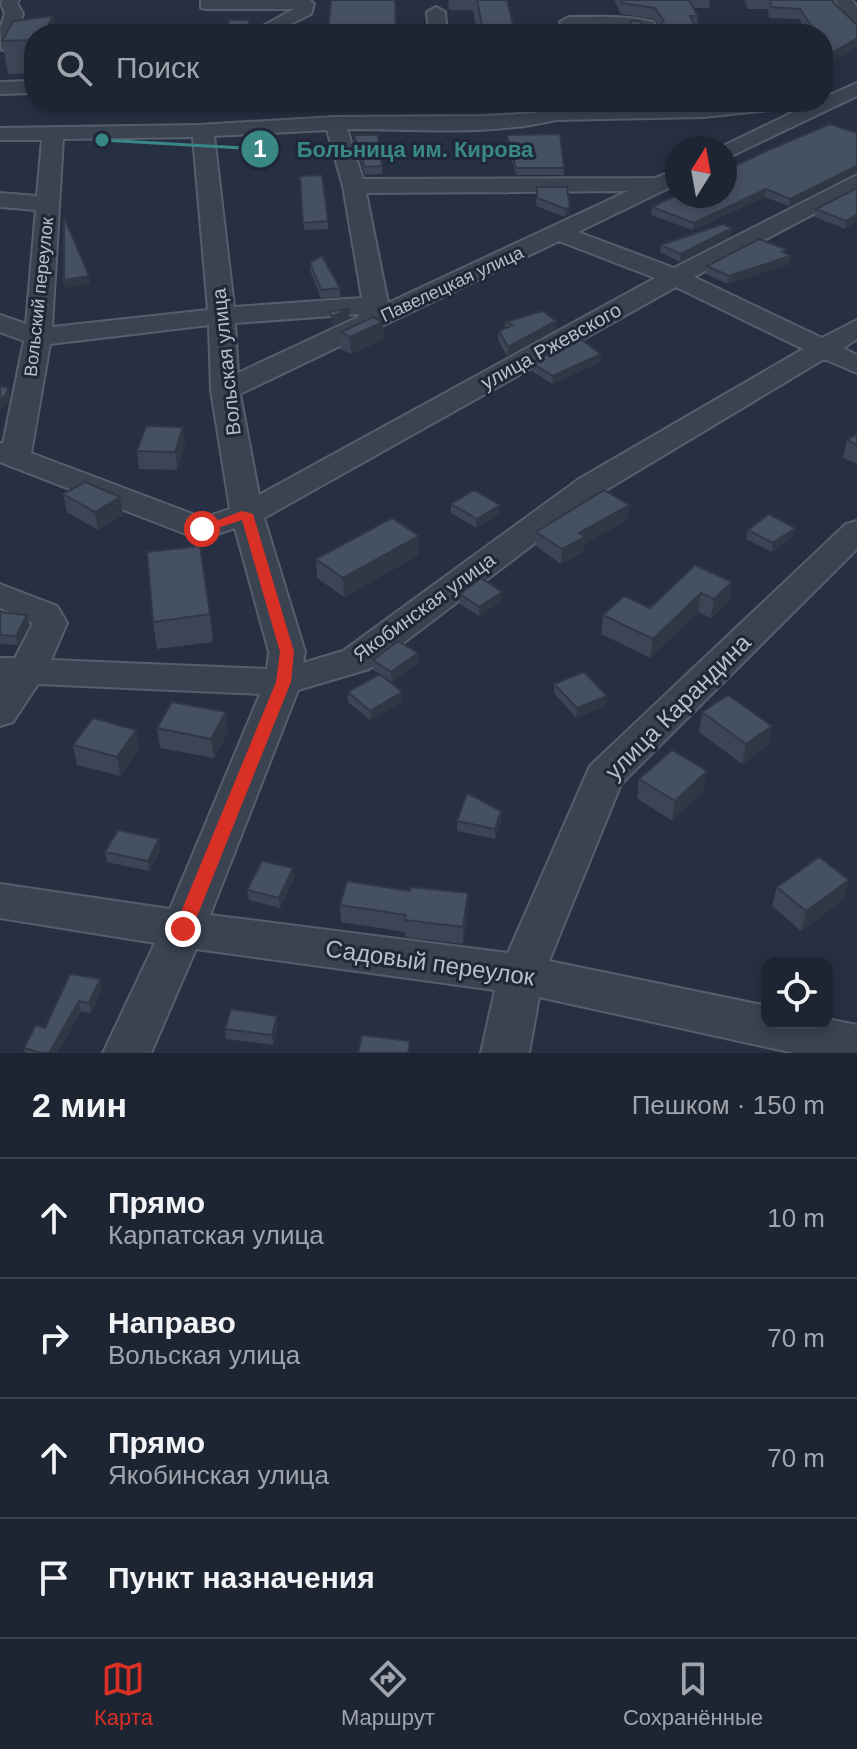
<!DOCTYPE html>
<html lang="ru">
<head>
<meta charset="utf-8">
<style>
  body { margin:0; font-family:Helvetica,sans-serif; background:#252c3a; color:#f1f3f6 }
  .controls { position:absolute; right:24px; bottom:24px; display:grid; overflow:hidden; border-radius:16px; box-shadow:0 4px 12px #0003 }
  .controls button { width:72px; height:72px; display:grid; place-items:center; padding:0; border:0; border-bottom:2px solid #3b414d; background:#1d2432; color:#f1f3f6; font:40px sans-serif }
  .compass { position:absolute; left:665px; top:136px; width:72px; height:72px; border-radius:50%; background:#1d2432; box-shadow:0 4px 12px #0003; rotate:11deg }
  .stop { position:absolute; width:24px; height:24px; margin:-18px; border:6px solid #d93025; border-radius:50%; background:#fff }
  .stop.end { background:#d93025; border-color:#fff; box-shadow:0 2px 8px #0008 }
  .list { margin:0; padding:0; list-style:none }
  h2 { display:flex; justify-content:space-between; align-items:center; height:104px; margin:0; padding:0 32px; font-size:34px }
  h2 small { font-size:26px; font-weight:400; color:#a0a4ac }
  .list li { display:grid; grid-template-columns:52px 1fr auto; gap:24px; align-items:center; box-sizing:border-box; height:120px; padding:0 32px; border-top:2px solid #3b414d }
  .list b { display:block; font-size:30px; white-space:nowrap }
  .list p { margin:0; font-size:26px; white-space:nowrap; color:#a0a4ac }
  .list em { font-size:26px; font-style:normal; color:#a0a4ac }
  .icon { flex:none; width:44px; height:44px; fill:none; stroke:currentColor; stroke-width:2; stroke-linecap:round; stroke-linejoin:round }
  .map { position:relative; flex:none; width:857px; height:1053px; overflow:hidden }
  .search { position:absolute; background:#1d2432; box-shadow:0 4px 12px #0003; left:24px; right:24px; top:24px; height:88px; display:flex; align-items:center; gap:20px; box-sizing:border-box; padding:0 28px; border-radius:32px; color:#a0a4ac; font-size:30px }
  .sheet { height:584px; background:#1d2432 }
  nav { display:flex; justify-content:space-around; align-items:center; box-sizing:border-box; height:112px; border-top:2px solid #3b414d; background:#1d2432; font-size:22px; color:#a0a4ac }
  nav a { display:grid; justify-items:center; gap:4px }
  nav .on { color:#d93025 }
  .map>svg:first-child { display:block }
</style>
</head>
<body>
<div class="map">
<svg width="857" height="1053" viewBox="0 0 857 1053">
  <rect width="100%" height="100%" fill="#273042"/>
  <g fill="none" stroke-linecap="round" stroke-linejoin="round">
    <defs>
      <path id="minor" d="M3 0H19L17 3 23 14 11 45 2 50 0 28 5 14 1 3Z
        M201 0H310L314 4 311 14 271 34H248L294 9H207L201 8Z
        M835 0H852L857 7V23L851 22Z
        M436 7 445 12 447 34H429L427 12Z
        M569 17C597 17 625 15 653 22L660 34H642L640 30 563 26 560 22Z
        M34 81V93L0 94V82Z
        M857 83V96L725 159V148H719L806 106 704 117 556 120C489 136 415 129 347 129L363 179 655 178 677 169V184L578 232 674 268 857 175V191L694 277 822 338 857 320V339L843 348 857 355V373L824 359 601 493 369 669 298 690 210 915 508 953 590 766 846 524 857 521V549L621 784 549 961 767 1006V1023H827V1019L857 1025V1053H794L539 997 529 1053H481L495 990 196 949 151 1053H103L155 943 0 918V884L170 909 260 694 38 684 13 722 0 726V658H15L33 623 0 608V584L57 606 67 623 51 660 267 669 269 652 235 528 202 539 191 536 0 462V443L3 444 24 341 0 332V315L26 324 36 210 0 207V193L37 196 42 140H0V128L198 125 335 117 486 116 535 113 556 108 809 102 806 106 823 102V98ZM327 130 343 186 362 298 234 307 214 136ZM193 137 208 310 52 327 63 139ZM628 191 388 303 366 193ZM559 241 655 278 259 495 240 394ZM676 287 803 349 579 479 343 651 303 663 305 652 264 518ZM359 314 358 317 238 373 235 323ZM209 325 211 390 230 509 203 518 31 453 50 344Z
        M315 102 305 108 204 109 194 103Z"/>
    </defs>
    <use href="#minor" stroke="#565e6c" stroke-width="4"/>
    <use href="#minor" fill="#3b4351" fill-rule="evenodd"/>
  </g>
  <path fill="#3c4555" d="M331 0H395L396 34H329Z
    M448 0H507L515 34H477L473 10H449Z
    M615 0H710L709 8H694L698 16 697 27H695L699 34H617V32H629L630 21 643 25H658L654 19 621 14 615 2Z
    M744 0H831L857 25V47L828 64 823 56V34H809L799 19 769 18 768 9H748Z
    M34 34V73L8 74 2 41Z
    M830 124 789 206 765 197 693 230 651 215 652 207Z
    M354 135 382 166V174L365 175 355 143Z
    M507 135 564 168V175H516L507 142Z
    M300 176 328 221V229L304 230Z
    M537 187H567L569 215 565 217 536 206Z
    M857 188 845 229 815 217 816 209Z
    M731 236 680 262 660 252 661 245Z
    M786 253 790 256 789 264 728 284 706 274 707 266Z
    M310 262 340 288V297L321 298 310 270Z
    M556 321V329L507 356 498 340 499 331 505 328V322Z
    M341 332 384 339 351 354 341 349Z
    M600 362 552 384 532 371V363Z
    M857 434V464L843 458 847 440Z
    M185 444 177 470 139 469 137 451Z
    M63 494 120 497 123 515 98 530 67 512Z
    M451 504 499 514 476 528 451 513Z
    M629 505 627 520 584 544V552L561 564 536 546V532Z
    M795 528 793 537 772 552 746 539 748 530Z
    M419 536V555L344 597 317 578 316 559Z
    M732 582 729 600 711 618 698 612 650 658 601 634 603 615 650 608Z
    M502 592V601L479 616 460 604V594Z
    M0 612 27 615 29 624 18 645 0 644Z
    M210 614 213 642 157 649 153 622Z
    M418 653V663L392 682 380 674 402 692V702L370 720 348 702V692L380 674 373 670V660Z
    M554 684 607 696 606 705 576 718 554 693Z
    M702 712 769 745 742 764 699 732Z
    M157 728 228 732 214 758 160 748Z
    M136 730 139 749 120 776 77 765 73 745Z
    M639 779 704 791 672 821 637 798Z
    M457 821H501L495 839 457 831Z
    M159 839 161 849 149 871 107 862 105 852Z
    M294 878 280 908 249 900 247 890Z
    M777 887 843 900 801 931 772 906Z
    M340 905 468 910 463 944 405 937V932L341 922Z
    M100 979 102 989 91 1013 81 1011 57 1053H25L24 1048Z
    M278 1026 273 1045 226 1039 225 1029Z"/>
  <path fill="#313845" d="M53 16 56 34H44Z
    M857 38V47L828 64 830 54Z
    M857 166V172L789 206 790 199Z
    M766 189 765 197 693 230 694 223Z
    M570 207 569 215 565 217 566 209Z
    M857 214V221L845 229 846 221Z
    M732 228 731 236 680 262 681 254Z
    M786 249 785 257 790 256 789 264 728 284 729 276Z
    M89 276 90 284 65 288 64 280Z
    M349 309V318L332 326V317Z
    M556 321V329L507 356 508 347Z
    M383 322 384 339 351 354 350 337Z
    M601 354 600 362 552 384 553 376Z
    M8 388 10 397 8 404 0 409V399Z
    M183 427 185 444 177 470 175 452Z
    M120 497 123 515 98 530 95 512Z
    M500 505 499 514 476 528 477 519Z
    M629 505 627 520 584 544V552L561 564 562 549 579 533Z
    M795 528 793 537 772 552 773 543Z
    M419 536V555L344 597 343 578Z
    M732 582 729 600 711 618 714 599Z
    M502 592V601L479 616V607Z
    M701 593 698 612 650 658 653 639Z
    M27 615 29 624 18 645 16 636Z
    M418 653V663L392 682 391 672Z
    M402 692V702L370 720V711Z
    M607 696 606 705 576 718 577 708Z
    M226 712 228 732 214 758 211 739Z
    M772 726 769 745 742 764 746 744Z
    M136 730 139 749 120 776 117 757Z
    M707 771 704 791 672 821 675 801Z
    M501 811V821L495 839V829Z
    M159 839 161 849 149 871 148 861Z
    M293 868 294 878 280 908 279 898Z
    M849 880 843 900 801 931 806 911Z
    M468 893V910L463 944V927Z
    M100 979 102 989 91 1013 89 1003Z
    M79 1001 81 1011 57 1053H49Z
    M277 1016 278 1026 273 1045 272 1035Z"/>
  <path fill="#465063" stroke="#313845" stroke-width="2" d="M331 0H395L396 31 328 32Z
    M477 0H507L515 34H484Z
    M620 0H689L698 16H690L699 34H618L617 32H635L630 21H639L643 25H661L664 21 655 8 622 3Z
    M770 0H831L857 25V38L830 54 823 43V34H817L800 9 771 7Z
    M53 16 44 34H34V40L2 41 13 21Z
    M229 20H249L247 34H226Z
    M830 124 857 133V166L790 199 766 189 694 223 652 207 677 195 725 196V171L764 152Z
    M560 134 564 168H516L507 135Z
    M354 135H378L382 166 365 167Z
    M322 175 328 221 303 223 300 176Z
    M537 187H567L570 207 566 209 537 198Z
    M857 188V214L846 221 816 209Z
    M64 217 89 276 64 280Z
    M723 224 732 228 681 254 661 245Z
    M759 239 786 249 782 251 790 256 729 276 707 266Z
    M322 256 340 288 321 290 310 262Z
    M349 309 332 317 329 311Z
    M543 311 556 321 508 347 499 331 513 325 505 322Z
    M373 317 383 322 350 337 341 332Z
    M578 337 601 354 553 376 532 363Z
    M0 386 8 388 6 395 0 399Z
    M146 426 183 427 175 452 137 451Z
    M857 434V445L847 440Z
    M85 482 120 497 95 512 63 494Z
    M474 490 500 505 477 519 451 504Z
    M604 490 629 505 579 533 585 537 562 549 536 532Z
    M769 514 795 528 773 543 748 530Z
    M392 518 419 536 343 578 316 559Z
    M200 546 210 614 153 622 147 552Z
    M695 565 732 582 714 599 701 593 653 639 603 615 624 596 650 608Z
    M481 578 502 592 479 607 460 594Z
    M0 612 27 615 16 636 0 635Z
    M398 641 418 653 391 672 373 660Z
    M584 672 607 696 577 708 554 684Z
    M380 674 402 692 370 711 348 692Z
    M728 695 772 726 746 744 702 712Z
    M172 702 226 712 211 739 157 728Z
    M93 718 136 730 117 757 73 745Z
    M672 750 707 771 675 801 639 779Z
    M467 793 501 811 495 829 457 821Z
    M118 830 159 839 148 861 105 852Z
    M819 857 849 880 806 911 777 887Z
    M262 861 293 868 279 898 247 890Z
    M347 881 410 891 411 887 468 893 463 927 405 920 406 915 340 905Z
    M70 974 100 979 89 1003 79 1001 49 1053H41L24 1048 36 1025 45 1028Z
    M231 1009 277 1016 272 1035 225 1029Z
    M362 1035 410 1041 408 1053H358Z"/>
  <path fill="#d93025" d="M242 511 253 514 294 652 291 682 192 929 183 936 174 929 276 682 280 652 242 520 202 533 195 529Z"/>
  <g text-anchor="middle" stroke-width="6" stroke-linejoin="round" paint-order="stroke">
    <g font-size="18" fill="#b8becb" stroke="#202837">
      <text transform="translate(452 284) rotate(-25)" y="6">Павелецкая улица</text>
      <text transform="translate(39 297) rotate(-84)" y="6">Вольский переулок</text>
    </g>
    <g font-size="20" fill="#b8becb" stroke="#202837">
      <text transform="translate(551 346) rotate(-29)" y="7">улица Ржевского</text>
      <text transform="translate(226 362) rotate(-96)" y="7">Вольская улица</text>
      <text transform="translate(424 607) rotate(-36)" y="7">Якобинская улица</text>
    </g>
    <g font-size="24" fill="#b8becb" stroke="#202837">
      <text transform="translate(678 707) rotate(-45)" y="8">улица Карандина</text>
      <text transform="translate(430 963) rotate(8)" y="8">Садовый переулок</text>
    </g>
  </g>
  <path fill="none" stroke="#398885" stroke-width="3" d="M102 140L260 149"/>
  <g fill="#398885" stroke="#202837" stroke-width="3">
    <circle cx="102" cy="140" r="8"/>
    <circle cx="260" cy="149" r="20"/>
  </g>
  <g font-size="24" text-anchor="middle" font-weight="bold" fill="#fff">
    <text x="260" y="157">1</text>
  </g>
  <g font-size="22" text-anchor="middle" font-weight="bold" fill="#398885" stroke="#202837" stroke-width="6" stroke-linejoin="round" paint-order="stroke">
    <text x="415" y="157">Больница им. Кирова</text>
  </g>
</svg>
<div class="controls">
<button><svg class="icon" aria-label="locate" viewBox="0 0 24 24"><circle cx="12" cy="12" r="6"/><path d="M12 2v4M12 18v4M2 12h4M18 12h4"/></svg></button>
</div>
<svg class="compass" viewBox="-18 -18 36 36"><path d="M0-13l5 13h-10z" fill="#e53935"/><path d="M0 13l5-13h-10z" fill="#a0a4ac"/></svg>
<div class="stop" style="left:202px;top:529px"></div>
<div class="stop end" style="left:183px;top:929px"></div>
<div class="search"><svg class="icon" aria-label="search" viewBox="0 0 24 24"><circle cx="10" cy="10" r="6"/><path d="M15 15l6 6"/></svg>Поиск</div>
</div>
<section class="sheet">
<h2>2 мин<small>Пешком · 150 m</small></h2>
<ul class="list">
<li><svg class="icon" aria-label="ahead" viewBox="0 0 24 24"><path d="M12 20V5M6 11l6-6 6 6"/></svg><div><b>Прямо</b><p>Карпатская улица</p></div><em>10 m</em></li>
<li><svg class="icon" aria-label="right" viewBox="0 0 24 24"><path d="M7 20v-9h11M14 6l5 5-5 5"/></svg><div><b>Направо</b><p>Вольская улица</p></div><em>70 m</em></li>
<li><svg class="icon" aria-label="ahead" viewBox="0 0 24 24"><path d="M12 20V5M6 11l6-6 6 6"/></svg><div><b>Прямо</b><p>Якобинская улица</p></div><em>70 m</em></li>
<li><svg class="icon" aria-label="arrive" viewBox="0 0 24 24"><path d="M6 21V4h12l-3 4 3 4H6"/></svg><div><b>Пункт назначения</b></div></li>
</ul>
</section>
<nav>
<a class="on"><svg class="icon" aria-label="map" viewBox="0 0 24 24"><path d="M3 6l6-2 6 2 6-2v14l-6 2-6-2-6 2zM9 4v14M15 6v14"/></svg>Карта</a>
<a><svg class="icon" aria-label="directions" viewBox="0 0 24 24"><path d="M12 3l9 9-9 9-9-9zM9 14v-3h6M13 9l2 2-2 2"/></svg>Маршрут</a>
<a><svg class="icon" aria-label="saved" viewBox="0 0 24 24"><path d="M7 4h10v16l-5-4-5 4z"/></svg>Сохранённые</a>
</nav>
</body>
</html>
